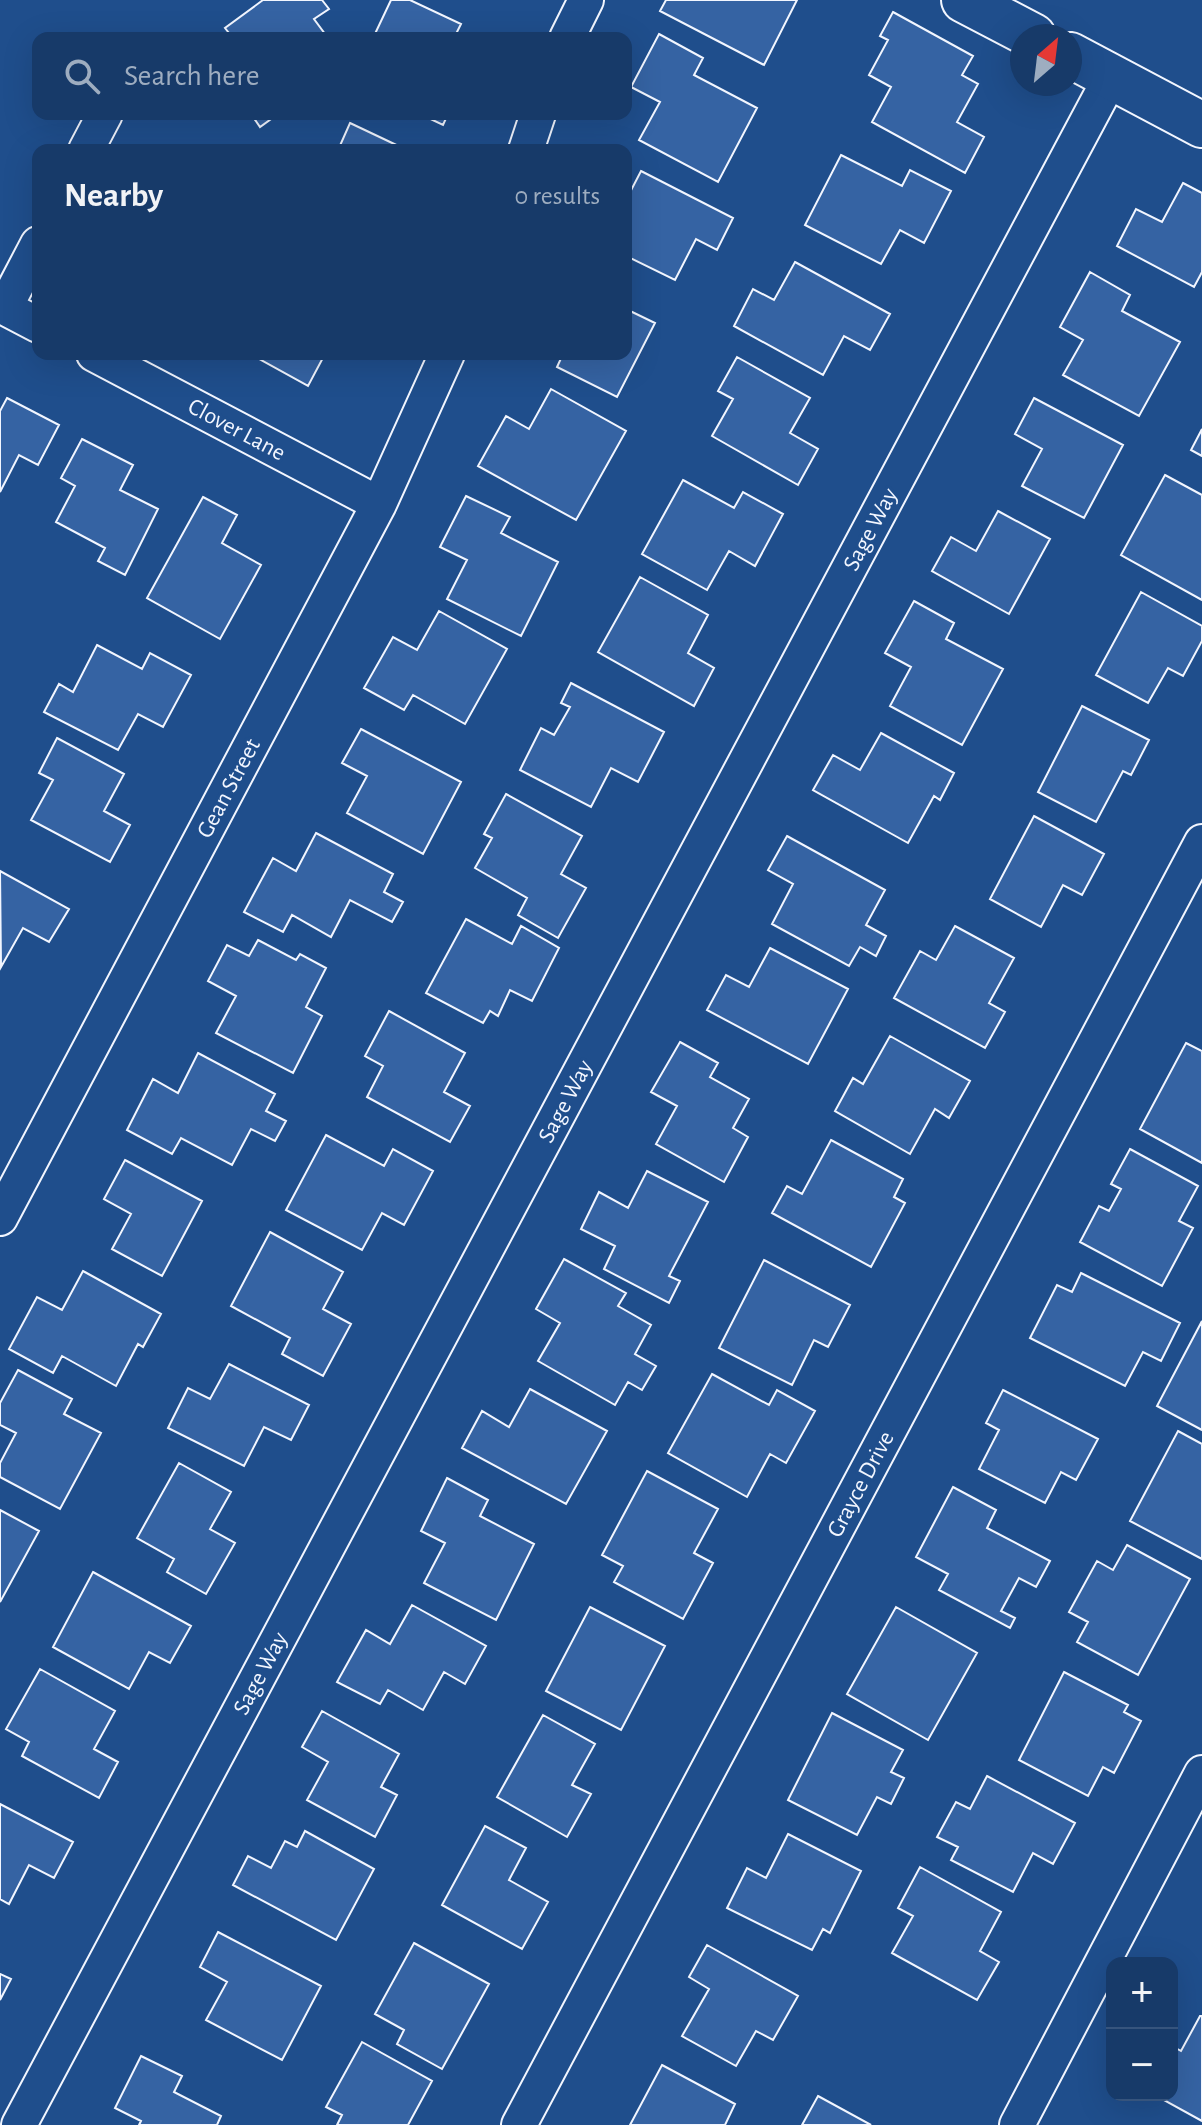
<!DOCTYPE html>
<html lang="en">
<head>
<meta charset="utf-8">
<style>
  body { margin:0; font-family:"Alegreya Sans",sans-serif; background:#20416f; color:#f1f3f6 }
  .controls { position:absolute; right:24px; bottom:24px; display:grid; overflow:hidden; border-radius:16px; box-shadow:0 8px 32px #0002 }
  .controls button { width:72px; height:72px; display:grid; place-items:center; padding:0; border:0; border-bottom:2px solid #36547d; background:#173a69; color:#f1f3f6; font:40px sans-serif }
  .compass { position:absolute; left:1010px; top:24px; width:72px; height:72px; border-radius:50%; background:#173a69; box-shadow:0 8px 32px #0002; rotate:28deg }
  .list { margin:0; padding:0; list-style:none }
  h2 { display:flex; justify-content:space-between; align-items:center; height:104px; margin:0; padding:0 32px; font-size:34px }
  h2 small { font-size:26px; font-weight:400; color:#9eadc0 }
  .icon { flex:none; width:44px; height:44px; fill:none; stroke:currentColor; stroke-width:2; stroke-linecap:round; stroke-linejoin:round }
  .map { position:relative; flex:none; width:1202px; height:2125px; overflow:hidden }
  .search { position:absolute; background:#173a69; box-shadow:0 8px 32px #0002; left:32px; top:32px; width:600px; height:88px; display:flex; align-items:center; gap:20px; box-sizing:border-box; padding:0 28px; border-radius:16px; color:#9eadc0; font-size:30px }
  .panel { position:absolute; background:#173a69; box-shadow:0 8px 32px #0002; left:32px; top:144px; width:600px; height:216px; border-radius:16px }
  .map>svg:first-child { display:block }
</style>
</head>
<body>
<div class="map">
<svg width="1202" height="2125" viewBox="0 0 1202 2125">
  <rect width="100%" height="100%" fill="#1f4e8c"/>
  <path fill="#3563a3" stroke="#f2f6ff" stroke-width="2" d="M263 0H322L329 9 314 19 328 38H233L225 28Z
    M391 0H410L461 24 454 38H373Z
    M666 0H797L764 65 660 11Z
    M893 12 973 56 962 75 978 84 957 122 984 137 965 173 872 122 891 87 869 75 888 40 880 36Z
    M659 34 703 58 694 75 757 108 718 182 639 140 660 102 631 87Z
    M251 114H278L260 127Z
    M420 114H448L443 125Z
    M350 123 407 150H338Z
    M841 155 902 186 910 170 951 191 924 243 900 230 881 264 805 225Z
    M641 171 733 218 717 250 696 239 675 280 626 256V200Z
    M1183 183 1202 193V272L1194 287 1117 246 1136 209 1162 222Z
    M795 262 890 314 870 350 844 336 823 375 734 326 753 289 774 300Z
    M1090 272 1130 295 1122 311 1180 342 1139 416 1063 375 1083 340 1060 327Z
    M626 309 655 323 617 397 557 367 563 354H626Z
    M250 354H325L308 386Z
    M737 357 810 398 790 433 818 449 798 485 712 436 733 399 718 391Z
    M551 389 626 431 576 520 478 466 506 416 529 429Z
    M7 398 59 425 38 465 19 455 0 492V411Z
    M1034 398 1123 445 1084 518 1022 486 1042 449 1015 434Z
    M1202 429V456L1191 450Z
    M82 439 133 465 120 490 158 509 125 575 98 561 105 548 56 522 75 486 61 478Z
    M1165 475 1202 495V600L1121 555Z
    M683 480 734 508 743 492 783 514 755 566 729 551 707 590 642 554Z
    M466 496 510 517 501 533 558 562 521 636 447 599 467 560 440 547Z
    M203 497 237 515 222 543 261 565 220 639 147 598Z
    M998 511 1050 539 1009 614 932 571 951 537 976 551Z
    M640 577 708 615 688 653 714 668 694 706 598 652Z
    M1141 592 1202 626V641L1183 676 1168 668 1148 703 1096 675Z
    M914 601 954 623 946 639 1003 669 962 745 890 706 911 667 885 653Z
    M439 611 507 649 465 724 413 695 404 710 364 688 393 637 417 650Z
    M97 645 142 669 150 653 191 675 163 727 138 714 118 750 44 712 59 684 73 692Z
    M571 683 664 732 638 782 611 768 591 807 520 770 541 728 554 735 570 707 561 703Z
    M1082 706 1149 740 1131 775 1123 771 1096 822 1038 792Z
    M361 729 461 782 423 854 347 813 367 776 342 763Z
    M881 733 954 773 940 800 934 796 908 843 813 790 833 755 860 770Z
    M57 738 124 774 104 811 130 825 110 862 31 820 53 780 39 773Z
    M506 794 582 836 561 874 586 888 558 938 518 915 527 898 475 868 492 838 484 834Z
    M1034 816 1104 854 1082 895 1063 885 1041 927 990 899Z
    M316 833 393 874 384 892 403 902 392 922 350 900 331 937 292 915 283 932 244 912 273 858 296 871Z
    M787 836 885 890 866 925 886 936 876 956 860 947 849 966 772 924 793 884 768 870Z
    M0 871 69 909 49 942 23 928 1 967Z
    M466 919 512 944 521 926 559 948 532 1001 510 990 498 1016 490 1011 483 1023 426 993Z
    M955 926 1014 958 989 1003 1005 1012 985 1048 894 998 920 951 936 960Z
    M258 940 296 960 300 954 326 968 306 1007 322 1016 293 1073 216 1033 236 996 208 981 227 945 249 956Z
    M770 948 848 989 808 1064 707 1010 726 975 749 987Z
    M389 1011 465 1053 444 1092 470 1106 450 1142 367 1097 383 1066 365 1056Z
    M890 1036 970 1081 949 1118 935 1109 910 1154 835 1111 853 1078 863 1084Z
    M680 1042 718 1063 710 1077 749 1099 733 1128 748 1137 724 1182 656 1144 677 1106 651 1092Z
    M1186 1043 1202 1051V1163L1140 1129Z
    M198 1053 275 1094 266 1111 286 1121 275 1141 251 1129 232 1165 181 1138 172 1154 127 1130 153 1079 178 1093Z
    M326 1135 384 1166 393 1149 433 1171 404 1225 382 1213 362 1250 286 1210Z
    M831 1140 903 1179 894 1197 905 1203 871 1267 772 1213 787 1186 802 1194Z
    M1130 1149 1198 1186 1179 1221 1193 1228 1162 1286 1080 1242 1099 1206 1109 1211 1121 1189 1111 1184Z
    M125 1160 202 1201 162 1276 112 1249 131 1214 104 1199Z
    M647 1171 708 1202 669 1276 680 1281 669 1303 604 1269 615 1246 581 1229 599 1192 628 1208Z
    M270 1232 343 1272 323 1309 351 1324 323 1376 282 1354 290 1338 231 1306Z
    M564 1259 626 1293 618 1306 651 1325 635 1354 656 1366 642 1390 628 1382 615 1405 538 1361 560 1323 536 1309Z
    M764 1260 850 1305 828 1347 814 1340 792 1385 719 1348Z
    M83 1271 161 1314 143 1347 138 1344 116 1386 62 1356 53 1373 9 1349 37 1297 62 1310Z
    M1081 1273 1180 1323 1161 1361 1143 1352 1125 1386 1030 1338 1057 1285 1072 1292Z
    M1202 1321V1430L1157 1406Z
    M229 1364 309 1405 291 1440 264 1427 244 1466 168 1428 188 1388 210 1399Z
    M18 1370 72 1399 64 1414 101 1433 60 1509 0 1477V1463L16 1433 0 1425V1403Z
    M712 1374 769 1405 777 1390 815 1411 786 1463 770 1454 747 1497 668 1453Z
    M530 1389 607 1431 566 1504 462 1448 482 1411 509 1427Z
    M1003 1390 1098 1439 1076 1480 1061 1472 1045 1503 979 1469 999 1430 986 1423Z
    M1178 1431 1202 1444V1559L1130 1521Z
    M179 1463 231 1492 210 1529 235 1543 206 1594 167 1572 174 1559 137 1538Z
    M647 1471 718 1509 694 1553 713 1563 683 1619 614 1582 623 1566 602 1555Z
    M447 1478 488 1500 480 1516 534 1544 496 1620 424 1583 445 1543 421 1531Z
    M953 1487 996 1510 987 1528 1050 1561 1036 1587 1019 1578 1001 1611 1015 1618 1010 1628 939 1590 948 1574 916 1557Z
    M0 1510 39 1531 0 1602Z
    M1127 1545 1190 1579 1138 1675 1077 1642 1088 1622 1069 1612 1097 1561 1113 1570Z
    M93 1572 191 1626 170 1663 149 1652 129 1689 53 1647Z
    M412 1605 486 1646 465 1684 444 1672 423 1710 388 1690 380 1704 337 1682 366 1630 390 1644Z
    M590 1607 665 1646 621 1730 546 1691Z
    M896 1607 977 1653 928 1740 847 1694Z
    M40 1669 115 1711 94 1749 118 1762 99 1798 22 1756 29 1742 6 1729Z
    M1064 1672 1128 1705 1124 1712 1141 1721 1114 1773 1103 1767 1088 1796 1019 1760Z
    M322 1711 399 1754 381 1787 397 1795 375 1837 307 1800 328 1762 302 1747Z
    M832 1713 903 1750 891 1772 904 1778 891 1804 877 1797 857 1835 788 1800Z
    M543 1715 595 1744 572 1785 591 1794 567 1837 497 1797Z
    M987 1776 1075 1823 1053 1864 1033 1853 1013 1892 951 1860 958 1847 937 1837 956 1802 970 1809Z
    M0 1804 73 1842 54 1878 29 1865 9 1904 0 1899Z
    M485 1826 526 1848 509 1880 548 1902 522 1949 442 1905Z
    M305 1831 374 1869 336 1940 233 1885 248 1856 271 1868 285 1841 297 1847Z
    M788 1834 861 1871 830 1933 823 1929 812 1950 727 1908 747 1868 766 1878Z
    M920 1867 1001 1912 980 1951 999 1962 977 2000 892 1953 913 1916 898 1908Z
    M218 1932 321 1986 282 2060 206 2020 227 1982 200 1967Z
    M414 1943 489 1984 442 2069 397 2044 404 2030 375 2014Z
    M707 1945 798 1996 773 2040 756 2031 736 2066 682 2036 709 1989 689 1977Z
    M0 1974 11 1979 0 2000Z
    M1200 2016H1202V2121L1155 2095H1172V2046L1181 2051Z
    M362 2042 432 2081 408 2125H337L342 2115 326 2107Z
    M141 2056 182 2076 174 2092 221 2116 217 2125H139L141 2121 115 2108Z
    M662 2065 735 2104 725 2125H630Z
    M818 2096 871 2125H802Z"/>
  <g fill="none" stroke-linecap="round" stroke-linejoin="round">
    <defs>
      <path id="street" d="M567 38 586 0
        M86 150 105 114
        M526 150 538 114
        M0 305 38 325
        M5 307 38 244
        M94 354 379 504
        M0 1218 379 504 447 354
        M19 2125 1111 77
        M519 2125 1202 842
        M1017 2125 1202 1773"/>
      <path id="secondary" d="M964 0 1033 36
        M1070 55 1202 125"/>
    </defs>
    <use href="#street" stroke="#f2f6ff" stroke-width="38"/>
    <use href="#secondary" stroke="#f2f6ff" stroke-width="48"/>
    <use href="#street" stroke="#1f4e8c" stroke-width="34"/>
    <use href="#secondary" stroke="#1f4e8c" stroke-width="44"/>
  </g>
  <g text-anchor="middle" stroke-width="6" stroke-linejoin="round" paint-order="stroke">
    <g font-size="24" fill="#f2f6ff" stroke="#1f4e8c">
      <text transform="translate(237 429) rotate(28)" y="8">Clover Lane</text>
      <text transform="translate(870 529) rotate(-62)" y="8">Sage Way</text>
      <text transform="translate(228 788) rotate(-62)" y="8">Gean Street</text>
      <text transform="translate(565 1101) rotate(-62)" y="8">Sage Way</text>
      <text transform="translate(860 1484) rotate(-62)" y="8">Grayce Drive</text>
      <text transform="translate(260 1673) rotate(-62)" y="8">Sage Way</text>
    </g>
  </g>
</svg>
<div class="controls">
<button>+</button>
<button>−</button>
</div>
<svg class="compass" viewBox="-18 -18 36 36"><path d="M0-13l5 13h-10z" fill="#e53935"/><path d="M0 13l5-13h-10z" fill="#9eadc0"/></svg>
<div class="search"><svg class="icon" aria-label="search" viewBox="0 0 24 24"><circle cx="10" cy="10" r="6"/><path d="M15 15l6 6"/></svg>Search here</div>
<section class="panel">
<h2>Nearby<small>0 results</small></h2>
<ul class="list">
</ul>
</section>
</div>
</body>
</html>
